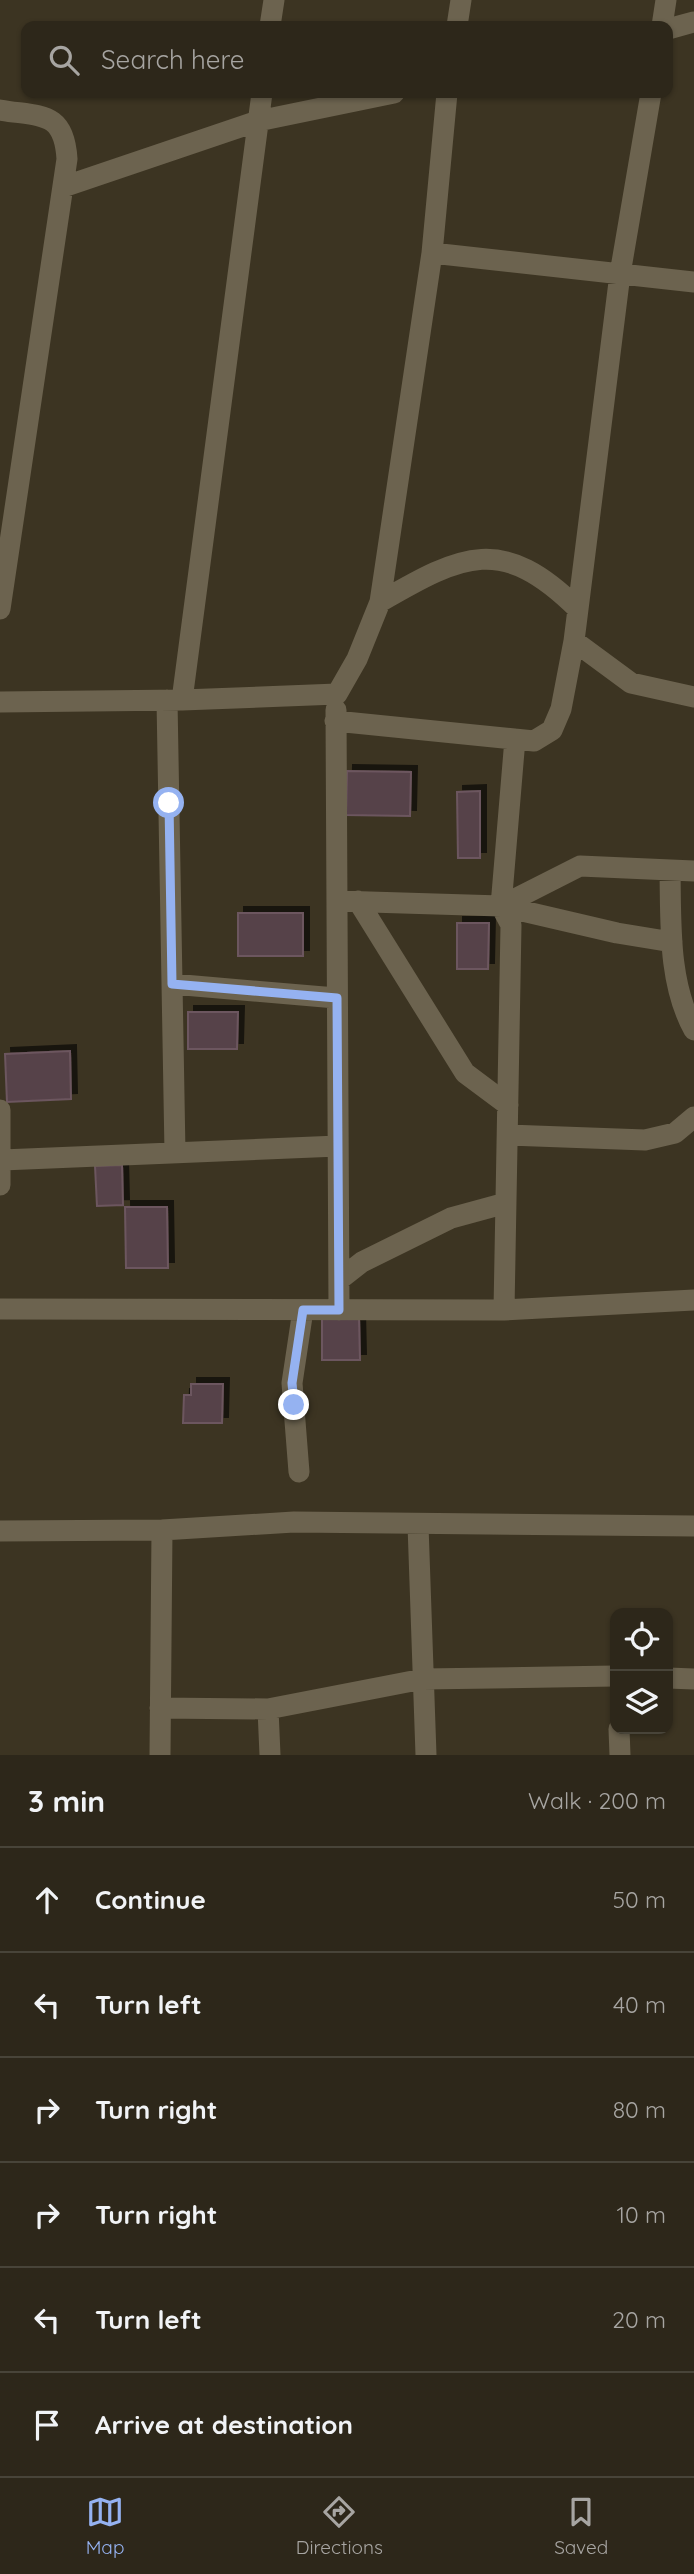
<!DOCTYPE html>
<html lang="en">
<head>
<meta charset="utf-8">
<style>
  body { margin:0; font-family:Quicksand,sans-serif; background:#393327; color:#f1f3f6 }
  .controls { position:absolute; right:21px; bottom:21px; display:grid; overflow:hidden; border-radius:14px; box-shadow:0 2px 5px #0004 }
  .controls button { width:63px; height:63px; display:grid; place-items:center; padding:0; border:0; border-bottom:2px solid #484439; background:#2d271a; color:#f1f3f6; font:35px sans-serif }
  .stop { position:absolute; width:21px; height:21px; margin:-16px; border:5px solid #95b2f1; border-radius:50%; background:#fff }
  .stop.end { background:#95b2f1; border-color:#fff; box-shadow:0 2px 7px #0008 }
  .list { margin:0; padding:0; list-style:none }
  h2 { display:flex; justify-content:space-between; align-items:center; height:91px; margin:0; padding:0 28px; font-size:30px }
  h2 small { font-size:23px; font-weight:400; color:#a7a5a2 }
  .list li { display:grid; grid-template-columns:46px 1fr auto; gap:21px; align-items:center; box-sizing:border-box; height:105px; padding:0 28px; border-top:2px solid #484439 }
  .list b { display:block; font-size:26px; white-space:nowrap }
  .list em { font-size:23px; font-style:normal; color:#a7a5a2 }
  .icon { flex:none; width:38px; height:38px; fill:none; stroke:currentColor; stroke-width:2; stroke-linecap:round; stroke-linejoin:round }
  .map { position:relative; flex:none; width:694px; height:1755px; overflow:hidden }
  .search { position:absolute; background:#2d271a; box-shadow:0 2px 5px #0004; left:21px; right:21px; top:21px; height:77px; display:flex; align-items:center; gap:18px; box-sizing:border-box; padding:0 24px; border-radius:14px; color:#a7a5a2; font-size:26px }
  .sheet { height:721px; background:#2d271a }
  nav { display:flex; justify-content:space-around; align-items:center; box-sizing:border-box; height:98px; border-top:2px solid #484439; background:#2d271a; font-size:19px; color:#a7a5a2 }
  nav a { display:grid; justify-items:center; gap:4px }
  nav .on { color:#95b2f1 }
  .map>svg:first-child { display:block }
</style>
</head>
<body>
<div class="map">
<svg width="694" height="1755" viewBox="0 0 694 1755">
  <defs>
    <filter id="shadow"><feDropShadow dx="6" dy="-6" stdDeviation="0" flood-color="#0009"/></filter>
  </defs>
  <rect width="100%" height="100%" fill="#3c3422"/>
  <path fill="#57424a" stroke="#6c565e" stroke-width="2" filter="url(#shadow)" d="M347 771 411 772 410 816 346 815Z
    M480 791V858H458L457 792Z
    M238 913H303V956H238Z
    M457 923H489L488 969H457Z
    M188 1012H238L237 1049H188Z
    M70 1051 71 1099 7 1102 5 1054Z
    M122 1165 123 1205 97 1206 95 1166Z
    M125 1207H167L168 1268H126Z
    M359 1318 360 1360H322V1319Z
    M191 1384H223L222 1423H183L184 1395H191Z"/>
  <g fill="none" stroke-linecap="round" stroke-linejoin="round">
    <path stroke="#6c634f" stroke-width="21" d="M270 26 274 0
      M457 26 461 0
      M662 26 666 0
      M668 29 694 22
      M0 110C40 117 64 110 67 159L0 609
      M63 187 258 121 394 93
      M432 253 694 282
      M380 602C463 554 502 534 578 609
      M574 641 631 683 694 697
      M167 700 175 1153
      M182 700 262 93
      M0 702 182 700 337 694 357 659 380 602 432 253 447 93
      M336 710 339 1310
      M335 721 534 741 552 730 561 709 574 641 620 274 651 93
      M670 871C671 923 668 983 694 1030
      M337 901 501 906 511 925 504 1310
      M358 901 465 1073 508 1105
      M501 906 580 866 694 871
      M501 906 617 933 672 942
      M501 906 515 739
      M172 984 336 998
      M0 1110V1185
      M508 1135 645 1140 675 1133 694 1117
      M2 1160 338 1146
      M339 1280 362 1262 451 1218 506 1203
      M0 1309 504 1310 694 1300
      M299 1472 292 1383 303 1310
      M418 1525 426 1755
      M0 1531 162 1530 294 1522 694 1526
      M668 1678 694 1679
      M160 1708 268 1709 423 1679 615 1676
      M268 1709 270 1755
      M619 1729 620 1755
      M160 1755 162 1530"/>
  </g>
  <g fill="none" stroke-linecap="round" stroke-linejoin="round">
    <path stroke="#95b2f1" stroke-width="9" d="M169 803 172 984 337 998 339 1310H303L292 1383 294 1405"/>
  </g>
</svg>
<div class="controls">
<button><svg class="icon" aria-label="locate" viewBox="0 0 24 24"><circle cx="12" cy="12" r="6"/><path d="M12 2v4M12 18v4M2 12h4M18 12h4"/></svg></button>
<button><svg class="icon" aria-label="layers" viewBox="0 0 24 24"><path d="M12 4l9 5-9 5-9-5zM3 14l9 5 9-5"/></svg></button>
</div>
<div class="stop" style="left:169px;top:803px"></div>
<div class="stop end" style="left:294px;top:1405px"></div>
<div class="search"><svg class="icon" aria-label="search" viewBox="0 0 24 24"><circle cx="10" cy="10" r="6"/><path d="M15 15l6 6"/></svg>Search here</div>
</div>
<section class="sheet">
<h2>3 min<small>Walk · 200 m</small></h2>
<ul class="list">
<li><svg class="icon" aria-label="ahead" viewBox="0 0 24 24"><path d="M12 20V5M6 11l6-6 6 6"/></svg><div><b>Continue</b></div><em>50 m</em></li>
<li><svg class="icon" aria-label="left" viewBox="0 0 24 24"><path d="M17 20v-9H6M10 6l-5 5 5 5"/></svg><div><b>Turn left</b></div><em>40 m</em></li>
<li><svg class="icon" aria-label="right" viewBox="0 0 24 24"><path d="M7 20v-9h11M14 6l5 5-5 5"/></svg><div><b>Turn right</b></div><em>80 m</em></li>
<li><svg class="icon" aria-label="right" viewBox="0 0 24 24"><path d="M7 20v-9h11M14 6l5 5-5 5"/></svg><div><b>Turn right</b></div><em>10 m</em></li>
<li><svg class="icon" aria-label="left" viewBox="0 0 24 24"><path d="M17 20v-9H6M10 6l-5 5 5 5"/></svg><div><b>Turn left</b></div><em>20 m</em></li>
<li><svg class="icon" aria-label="arrive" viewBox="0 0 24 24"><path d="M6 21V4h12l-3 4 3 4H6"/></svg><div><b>Arrive at destination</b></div></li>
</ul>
</section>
<nav>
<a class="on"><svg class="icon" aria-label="map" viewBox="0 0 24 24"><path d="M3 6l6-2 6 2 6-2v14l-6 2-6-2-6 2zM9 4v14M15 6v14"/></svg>Map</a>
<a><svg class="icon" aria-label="directions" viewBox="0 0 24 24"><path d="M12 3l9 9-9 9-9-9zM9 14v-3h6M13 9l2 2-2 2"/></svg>Directions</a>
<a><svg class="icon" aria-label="saved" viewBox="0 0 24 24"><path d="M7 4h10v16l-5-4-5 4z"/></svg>Saved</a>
</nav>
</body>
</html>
